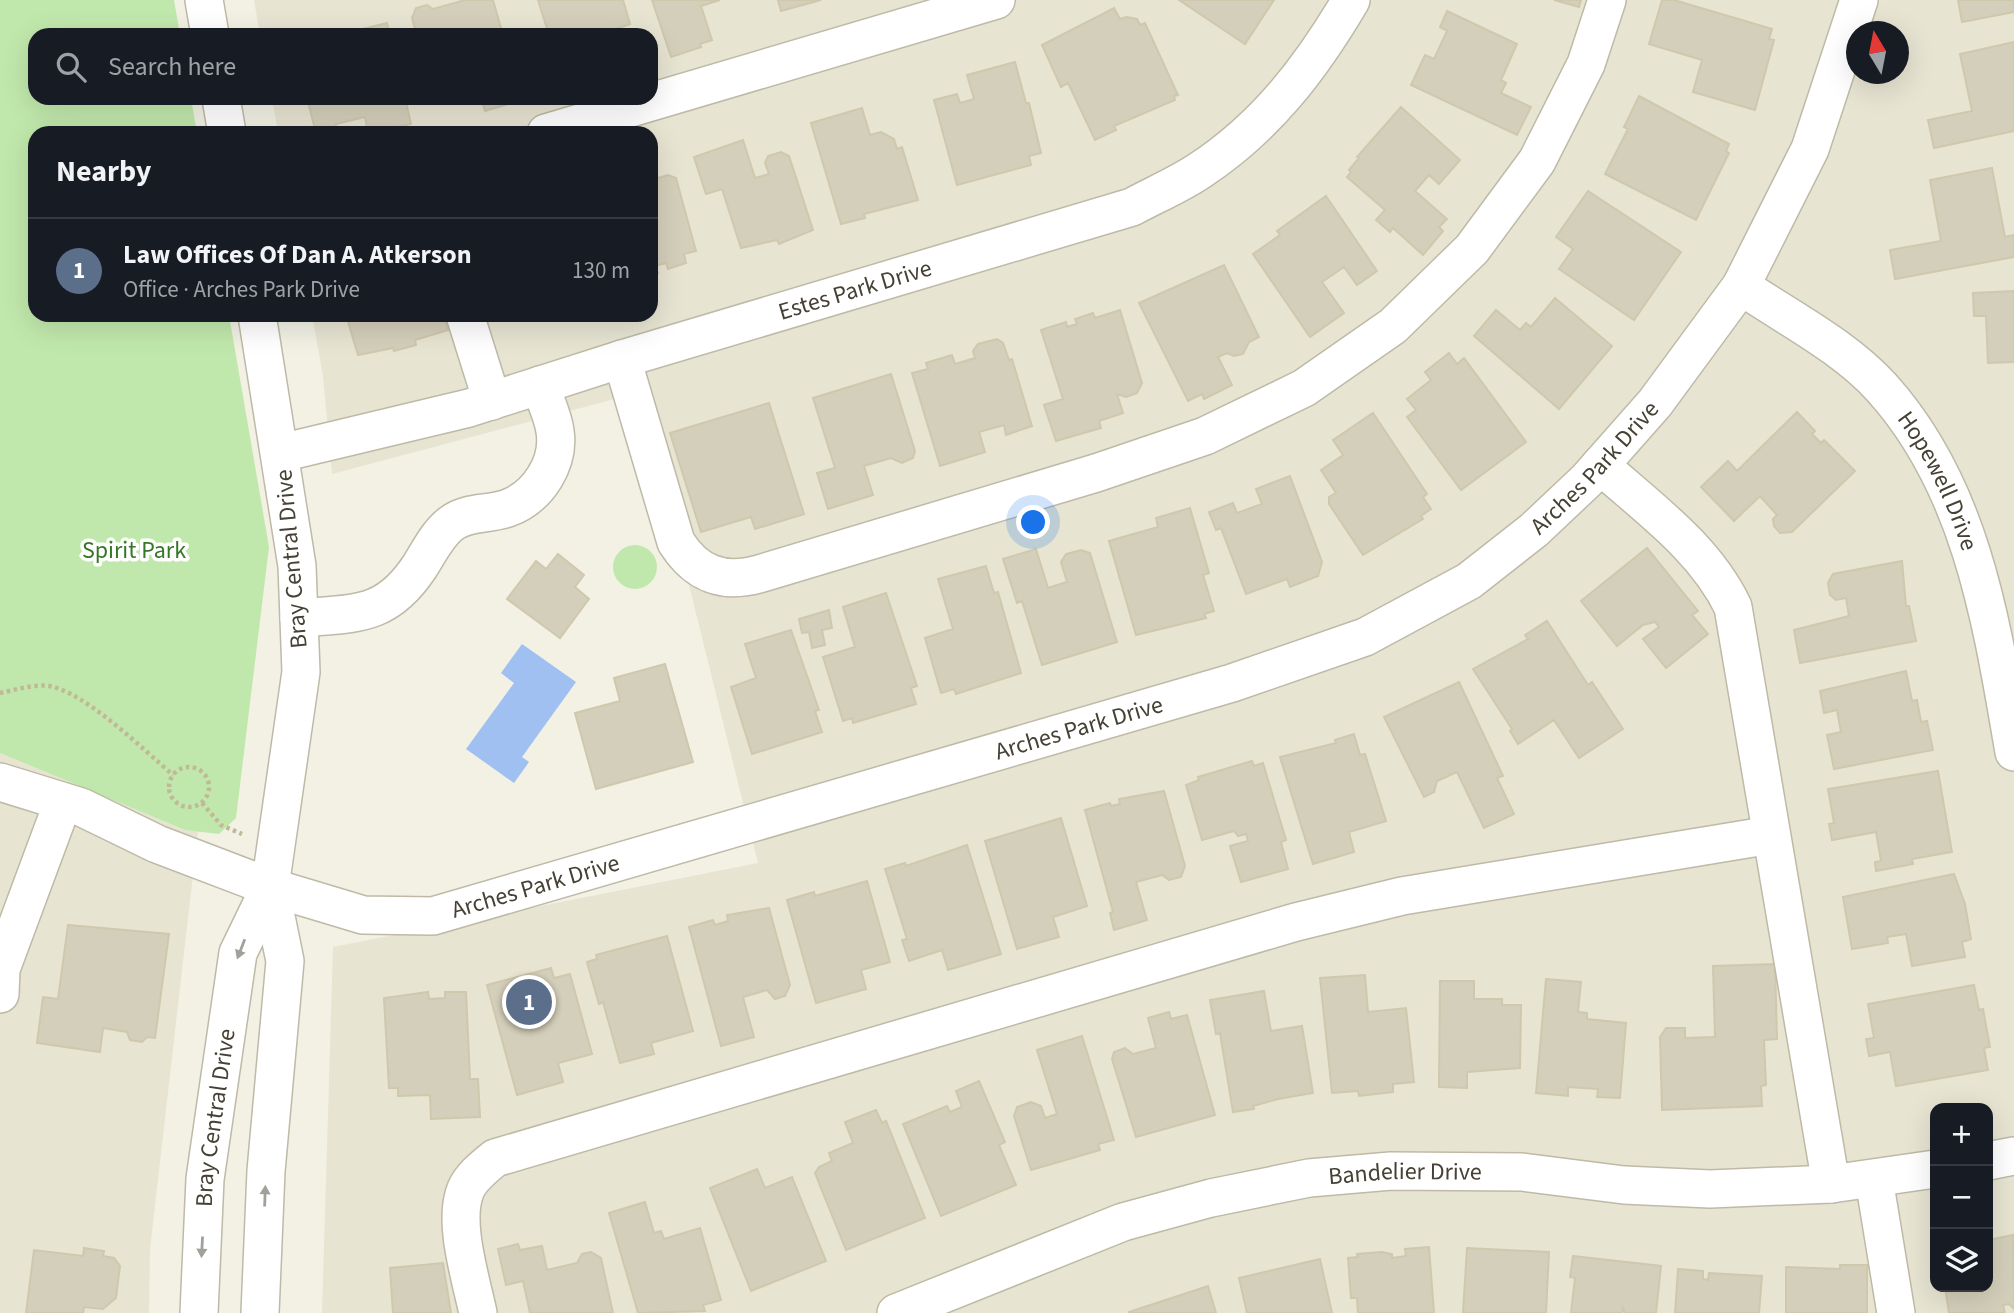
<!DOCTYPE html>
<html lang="en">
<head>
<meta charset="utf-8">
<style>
  body { margin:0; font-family:"Source Sans 3",sans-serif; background:#242831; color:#f1f3f6 }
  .controls { position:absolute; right:21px; bottom:21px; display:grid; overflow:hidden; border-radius:14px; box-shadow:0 7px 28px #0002 }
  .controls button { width:63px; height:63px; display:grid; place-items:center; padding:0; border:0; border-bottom:2px solid #363941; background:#171b24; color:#f1f3f6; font:35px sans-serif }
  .compass { position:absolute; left:1846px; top:21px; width:63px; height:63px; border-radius:50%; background:#171b24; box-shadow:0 7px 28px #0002; rotate:350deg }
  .you { position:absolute; left:1034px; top:523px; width:24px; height:24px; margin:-18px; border:5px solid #fff; border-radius:50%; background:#1a73e8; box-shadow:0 0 0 10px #1a73e833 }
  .badge { display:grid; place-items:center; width:46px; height:46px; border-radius:50%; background:#fd6211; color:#fff; font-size:23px; font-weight:700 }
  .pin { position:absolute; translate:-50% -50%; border:4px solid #fff; box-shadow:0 2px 7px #0006 }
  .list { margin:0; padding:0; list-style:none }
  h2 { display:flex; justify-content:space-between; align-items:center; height:91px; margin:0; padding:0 28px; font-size:30px }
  h2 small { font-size:23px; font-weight:400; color:#9ea1a6 }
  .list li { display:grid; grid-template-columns:46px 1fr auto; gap:21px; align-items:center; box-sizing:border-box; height:105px; padding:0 28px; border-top:2px solid #363941 }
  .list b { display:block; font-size:26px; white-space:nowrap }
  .list p { margin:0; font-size:23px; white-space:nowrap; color:#9ea1a6 }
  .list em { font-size:23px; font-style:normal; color:#9ea1a6 }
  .icon { flex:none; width:38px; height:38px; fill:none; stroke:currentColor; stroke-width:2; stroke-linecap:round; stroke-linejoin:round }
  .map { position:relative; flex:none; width:2014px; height:1313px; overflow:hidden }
  .search { position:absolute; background:#171b24; box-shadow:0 7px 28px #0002; left:28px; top:28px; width:630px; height:77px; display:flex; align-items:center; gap:18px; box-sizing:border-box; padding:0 24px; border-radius:21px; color:#9ea1a6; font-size:26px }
  .panel { position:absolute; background:#171b24; box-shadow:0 7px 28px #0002; left:28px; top:126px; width:630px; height:196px; border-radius:21px }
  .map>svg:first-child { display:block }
</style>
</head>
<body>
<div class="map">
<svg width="2014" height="1313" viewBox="0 0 2014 1313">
  <rect width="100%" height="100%" fill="#f2f1e4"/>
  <path fill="#e7e4d2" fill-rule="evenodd" d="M254 0H2014V1313H322L333 947 758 863 641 392 332 474 323 376 312 315H651V133H278L272 98H651V35H260ZM1856 32H1898V74H1856ZM1935 1108H1988V1287H1935Z
    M0 753 185 830 198 831 150 1249 149 1313H0Z"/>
  <path fill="#c1e8ac" d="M0 0H174L180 35H35V98H191L197 133H35V315H229L269 547 236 818 219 834 185 830 0 753Z
    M613 567a22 22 0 1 1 44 0a22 22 0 1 1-44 0Z"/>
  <path fill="#9fc0f1" d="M522 644 576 682 522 757 529 762 514 783 466 749 514 683 501 673Z"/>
  <path fill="#d4cfba" stroke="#cfc8ad" stroke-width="2" d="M465 0H493L503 35H417L412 18 416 8 427 5 433 9Z
    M538 0H623L630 24 598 35H549Z
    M652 0H720L701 6 712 40 700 44 701 47 671 57Z
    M778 0H821L781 11Z
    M1179 0H1274L1245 44Z
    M1554 0H1581L1579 7Z
    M1662 0H1674L1772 29 1769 39 1774 40 1755 110 1693 92 1702 60 1649 44Z
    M1958 0H2014V12L1962 22Z
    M1114 8 1120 19 1126 17 1137 19 1140 25 1145 23 1178 95 1174 96 1175 100 1114 126 1116 130 1095 140 1068 83 1061 87 1042 45Z
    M1447 11 1517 44 1501 80 1506 83 1501 93 1531 107 1517 135 1411 85 1425 55 1434 59 1447 31 1440 27Z
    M387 23 390 35H338Z
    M2014 42V131L1934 148 1928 120 1972 111 1960 54Z
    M1015 62 1026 103H1029L1041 153 1029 156 1031 165 957 185 934 100 957 94 960 103 974 99 967 75Z
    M1639 96 1729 144 1726 151 1729 153 1696 220 1605 174 1628 129 1624 127Z
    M307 98H405L411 124 368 133 365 117 336 124V133H316Z
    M481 98H528L485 111Z
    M1401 107 1460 160 1439 184 1429 175 1415 191 1447 219 1439 227 1443 231 1423 255 1393 228 1390 232 1376 220 1385 210 1347 177 1351 172 1349 170 1359 158 1357 157Z
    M862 108 870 135 881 132 894 139 897 149 902 147 918 200 864 214 865 218 841 224 811 123Z
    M743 140 755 178 769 174 765 163 768 156 781 152 789 156 813 230 779 244 777 240 741 248 722 189 706 194 694 157Z
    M1992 168 2005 237 2014 235V257L1895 279 1890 250 1941 241 1930 180Z
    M651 169 658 178 668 175 676 178 696 251 684 254 686 263 668 269 666 263 655 266 658 273 651 275Z
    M1588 191 1681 252 1634 320 1559 269 1573 249 1556 237Z
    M1326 196 1377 271 1357 285 1344 267 1322 282 1344 313 1310 337 1253 254 1280 235 1277 231Z
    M1224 265 1259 337 1249 342 1243 354 1234 356 1227 353 1218 357 1232 385 1204 399 1202 394 1188 401 1139 303Z
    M2014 291V362L1988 363 1986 316H1974L1973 293Z
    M1555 298 1612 346 1559 409 1474 336 1496 310 1520 330 1526 323 1531 327Z
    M1120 310 1142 383 1137 393 1126 397 1117 394 1123 413 1099 421 1101 428 1056 441 1044 405 1063 399 1041 330 1066 322 1067 327 1077 324 1075 319 1093 313 1095 318Z
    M346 315H443L448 330 415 340 416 345 394 351 393 348 358 355Z
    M997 339 1003 343 1009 360 1012 359 1032 426 1006 435 1004 425 979 432 985 452 940 466 912 373 928 369 926 363 952 355 955 364 975 358 973 351 978 344Z
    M1449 353 1457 364 1464 358 1526 442 1461 490 1407 417 1416 410 1407 399 1431 380 1425 372Z
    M891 374 915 451 913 458 902 463 891 458 864 466 873 495 828 509 817 473 835 468 813 398Z
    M769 403 804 514 755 529 751 517 701 532 670 433Z
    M1797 412 1815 431 1812 434 1821 443 1824 440 1855 471 1792 532 1780 533 1774 526 1773 519 1777 515 1760 496 1734 521 1701 487 1728 461 1737 471Z
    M1373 413 1427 494 1423 497 1431 509 1421 516 1423 519 1363 555 1329 504V497L1336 493 1321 470 1343 455 1333 440Z
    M1290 476 1322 562 1318 576 1290 587 1287 579 1246 594 1221 528 1216 530 1209 512 1233 503 1237 513 1262 504 1256 489Z
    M1190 508 1209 573 1203 575 1214 611 1204 614 1206 618 1136 635 1109 541 1158 527 1156 518Z
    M1647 548 1698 611 1692 615 1708 634 1666 668 1643 639 1659 627 1655 622 1643 625 1617 646 1581 601Z
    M1036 549 1048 588 1067 582 1061 562 1066 554 1081 550 1090 553 1117 642 1042 665 1022 601 1017 603 1003 559Z
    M558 554 584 575 575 587 589 599 560 638 507 599 536 561 546 569Z
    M1902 561 1906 606H1909L1916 641 1800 663 1794 630 1849 616 1846 598 1836 600 1830 595 1828 583 1833 574Z
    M986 566 994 593 998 592 1021 673 956 694 954 689 941 693 925 638 953 629 938 579Z
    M886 593 917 686 911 688 916 704 853 723 852 718 843 721 823 657 855 647 843 607Z
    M829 610 832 628 822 630 825 645 812 648 809 632 802 633 799 619Z
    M1547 621 1588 685 1592 682 1623 729 1579 758 1554 720 1518 744 1510 731 1512 729 1473 669 1528 639 1525 635Z
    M791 630 819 710 815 711 822 732 752 754 731 687 756 678 745 644Z
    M665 664 693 762 596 789 575 713 620 701 614 678Z
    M1906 671 1912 701 1917 700 1921 722 1927 721 1933 750 1834 769 1827 735 1841 732 1837 710 1824 713 1820 691Z
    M1459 682 1503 776 1497 778 1514 814 1484 828 1457 772 1437 781 1434 792 1424 797 1384 717Z
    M1354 734 1360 755 1365 754 1386 821 1349 832 1354 852 1313 864 1280 757 1336 743 1335 740Z
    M1252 761 1254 766 1263 763 1286 840 1281 842 1288 869 1241 882 1230 846 1248 841 1246 834 1238 836 1234 831 1202 840 1186 785 1199 780 1198 777Z
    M1938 771 1952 852 1912 859 1913 864 1876 871 1875 862 1881 861 1876 832 1832 840 1829 824 1834 823 1828 789Z
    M1164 791 1185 866 1181 877 1169 880 1162 875 1136 882 1147 920 1114 930 1110 913 1113 912 1085 810 1110 803 1111 806 1120 804 1119 799Z
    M1061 818 1087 906 1053 917 1059 937 1017 949 985 841Z
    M967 845 1001 954 948 970 942 950 909 961 902 940 907 939 885 869 905 863 906 866Z
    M1954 874 1965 904 1971 939 1962 942 1965 957 1912 966 1906 934 1887 937 1888 943 1852 949 1843 897Z
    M867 881 890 962 861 970 866 989 816 1003 787 900 814 892 815 896Z
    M769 908 790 985 785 996 775 999 767 990 743 997 754 1037 721 1046 689 927 713 920 715 925 728 921 727 915Z
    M68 925 169 934 155 1038 147 1037 142 1042 130 1040 127 1032 103 1028 100 1052 37 1043 43 997 58 999Z
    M667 936 693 1031 651 1043 654 1054 620 1063 603 1002 599 1004 587 962 597 959 596 955Z
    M1775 964 1777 1039 1764 1040 1766 1085 1761 1086 1762 1106 1662 1110 1660 1037 1666 1028H1685V1038L1715 1037 1713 966Z
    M551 968 554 978 570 974 592 1054 558 1063 563 1082 517 1095 487 985Z
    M1365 975 1368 1012 1406 1008 1414 1082 1393 1084V1092L1359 1096 1358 1091 1332 1093 1320 978Z
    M1546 979 1581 982 1578 1012 1587 1013V1019L1626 1023 1620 1098 1597 1097 1598 1089 1568 1087V1096L1536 1093Z
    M1440 981H1474V999H1502V1005H1521L1520 1068 1467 1072V1088L1439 1087Z
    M1974 985 1979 1010 1983 1009 1990 1047 1984 1048 1988 1070 1896 1086 1890 1052 1869 1056 1866 1039 1874 1038 1868 1004Z
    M1264 991 1271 1031 1302 1026 1313 1093 1278 1099 1253 1106 1254 1109 1233 1112 1220 1033 1216 1034 1210 1000Z
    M428 992 429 999 445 998V992H466L470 1079H478L480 1117 431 1119 430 1095 398 1096V1088H389L384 998Z
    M1169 1012 1171 1019 1187 1015 1215 1115 1136 1137 1112 1059 1114 1052 1125 1048 1133 1054 1156 1048 1148 1018Z
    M1082 1036 1114 1140 1098 1144 1100 1150 1031 1170 1014 1116 1017 1107 1031 1102 1041 1106 1045 1118 1057 1114 1037 1050Z
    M979 1081 1005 1142 999 1145 1016 1185 941 1216 903 1124 947 1106 950 1112 962 1107 956 1091Z
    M876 1110 882 1123 886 1121 925 1218 846 1250 815 1173 819 1167 832 1161 829 1153 853 1143 845 1122Z
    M757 1169 765 1188 792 1177 826 1261 751 1291 710 1188Z
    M645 1202 654 1233 661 1231 664 1239 700 1228 721 1300 703 1305 705 1311 638 1313 609 1213Z
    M2013 1235 2014 1309 2009 1304 2003 1305 2005 1313H1949L1945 1287H1988V1240Z
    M518 1244 520 1250 542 1246 547 1270 577 1263 582 1254 591 1252 601 1258 613 1313H530L523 1281 506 1285 498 1249Z
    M1429 1247 1434 1313H1358L1357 1298H1351L1348 1258 1358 1257 1357 1254 1382 1252 1392 1254V1258L1406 1256 1405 1249Z
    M84 1248 104 1251 103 1256 114 1258 120 1266 116 1298 103 1309 84 1307 83 1313H26L34 1250 83 1256Z
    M1467 1248 1549 1252 1546 1313H1463Z
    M1573 1256 1661 1266 1656 1313H1625L1623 1308 1622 1313H1571L1575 1278 1570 1277Z
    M1320 1259 1332 1313H1247L1239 1278Z
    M443 1263 451 1313H393L390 1268Z
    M1840 1265H1867V1313H1786V1267L1840 1269Z
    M1678 1269 1703 1271V1279L1708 1280 1709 1273 1762 1276 1759 1313H1675Z
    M1208 1286 1216 1313H1129V1312Z"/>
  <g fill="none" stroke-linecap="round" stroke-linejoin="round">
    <defs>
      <g id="minor">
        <path d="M204 0 210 35"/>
        <path d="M221 98 227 133"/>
        <path d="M546 133 996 0"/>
        <path id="s1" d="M1741 286C1788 318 1844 346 1882 388 1972 488 1992 624 2014 752"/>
        <path d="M465 315 492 401"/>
        <path d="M622 359 676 542C696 574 723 584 759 574L1096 473 1205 436 1304 388 1393 326 1472 249 1537 161 1586 64 1607 0"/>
        <path id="s2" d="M281 453 469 408 622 359 1132 207C1154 195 1178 185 1199 171 1266 127 1311 68 1351 0"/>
        <path d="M1600 465C1648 508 1705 548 1733 607L1831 1184"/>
        <path d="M299 618C355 613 386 618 420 566 429 552 438 533 452 523 468 511 489 515 508 508 538 497 560 463 555 431 553 416 545 400 540 385"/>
        <path id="s3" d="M0 782 81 807 157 844 270 887 363 915 433 916 1232 683 1365 637 1469 581 1534 530 1587 480 1655 403 1741 286 1810 149 1859 0"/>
        <path d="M0 994 1 969 63 802"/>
        <path d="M1988 1161 2014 1156"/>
        <path d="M1874 1179 1896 1313"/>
        <path id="s4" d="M199 1313 205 1179 238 953 270 887 301 672 297 566 257 315"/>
        <path d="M260 1313 266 1171 285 961 270 887"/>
        <path d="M478 1313C471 1279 452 1221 466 1189 472 1176 484 1167 495 1158L1296 922 1402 896 1771 835"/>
        <path id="s5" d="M896 1313 1123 1222 1211 1198 1309 1178 1391 1171 1522 1172 1624 1185 1710 1189 1831 1184 1935 1169"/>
      </g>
    </defs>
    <use href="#minor" stroke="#bebaa7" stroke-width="40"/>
    <path stroke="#c0b998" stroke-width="4.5" stroke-dasharray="3.5 3.5" stroke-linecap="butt" d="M0 693C15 690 33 684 49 686 85 692 144 750 173 775
      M169 787a20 20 0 1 1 40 0a20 20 0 1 1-40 0Z
      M202 803 221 825 242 834"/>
    <use href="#minor" stroke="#fff" stroke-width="37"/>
  </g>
  <defs><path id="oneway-solid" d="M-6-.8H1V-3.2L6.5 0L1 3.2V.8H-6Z" transform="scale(1.75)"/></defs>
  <g fill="#a2a09a">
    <use href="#oneway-solid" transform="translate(241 949) rotate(111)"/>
    <use href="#oneway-solid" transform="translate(265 1196) rotate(-88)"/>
    <use href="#oneway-solid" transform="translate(202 1247) rotate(93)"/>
  </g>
  <g text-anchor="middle" stroke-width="7" stroke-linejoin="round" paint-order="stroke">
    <g font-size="24" fill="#454134" stroke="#fff">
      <text dy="8" stroke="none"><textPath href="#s2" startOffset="597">Estes Park Drive</textPath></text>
      <text dy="8" stroke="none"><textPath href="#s3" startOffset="1718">Arches Park Drive</textPath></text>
      <text dy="8" stroke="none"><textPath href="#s1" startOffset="284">Hopewell Drive</textPath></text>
      <text transform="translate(291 559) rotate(-95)" y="8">Bray Central Drive</text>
      <text dy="8" stroke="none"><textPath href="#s3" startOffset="1130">Arches Park Drive</textPath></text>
      <text dy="8" stroke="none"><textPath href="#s3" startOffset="564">Arches Park Drive</textPath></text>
      <text dy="8" stroke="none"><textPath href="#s4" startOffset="196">Bray Central Drive</textPath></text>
      <text dy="8" stroke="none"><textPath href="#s5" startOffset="532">Bandelier Drive</textPath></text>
    </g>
    <g font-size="24" fill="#367727" stroke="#fff">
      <text x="134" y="558">Spirit Park</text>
    </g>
  </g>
</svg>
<div class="controls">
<button>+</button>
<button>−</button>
<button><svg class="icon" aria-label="layers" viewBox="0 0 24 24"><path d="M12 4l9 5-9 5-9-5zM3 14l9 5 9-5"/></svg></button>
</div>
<svg class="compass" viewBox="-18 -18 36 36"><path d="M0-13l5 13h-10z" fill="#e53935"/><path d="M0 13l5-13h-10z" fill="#9ea1a6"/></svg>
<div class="you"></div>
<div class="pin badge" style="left:529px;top:1002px;background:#5c6f8a">1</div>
<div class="search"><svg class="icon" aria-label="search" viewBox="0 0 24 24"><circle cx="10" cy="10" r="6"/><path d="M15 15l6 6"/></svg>Search here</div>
<section class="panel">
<h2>Nearby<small></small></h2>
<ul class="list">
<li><span class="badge" style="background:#5c6f8a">1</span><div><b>Law Offices Of Dan A. Atkerson</b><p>Office · Arches Park Drive</p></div><em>130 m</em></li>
</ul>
</section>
</div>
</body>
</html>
